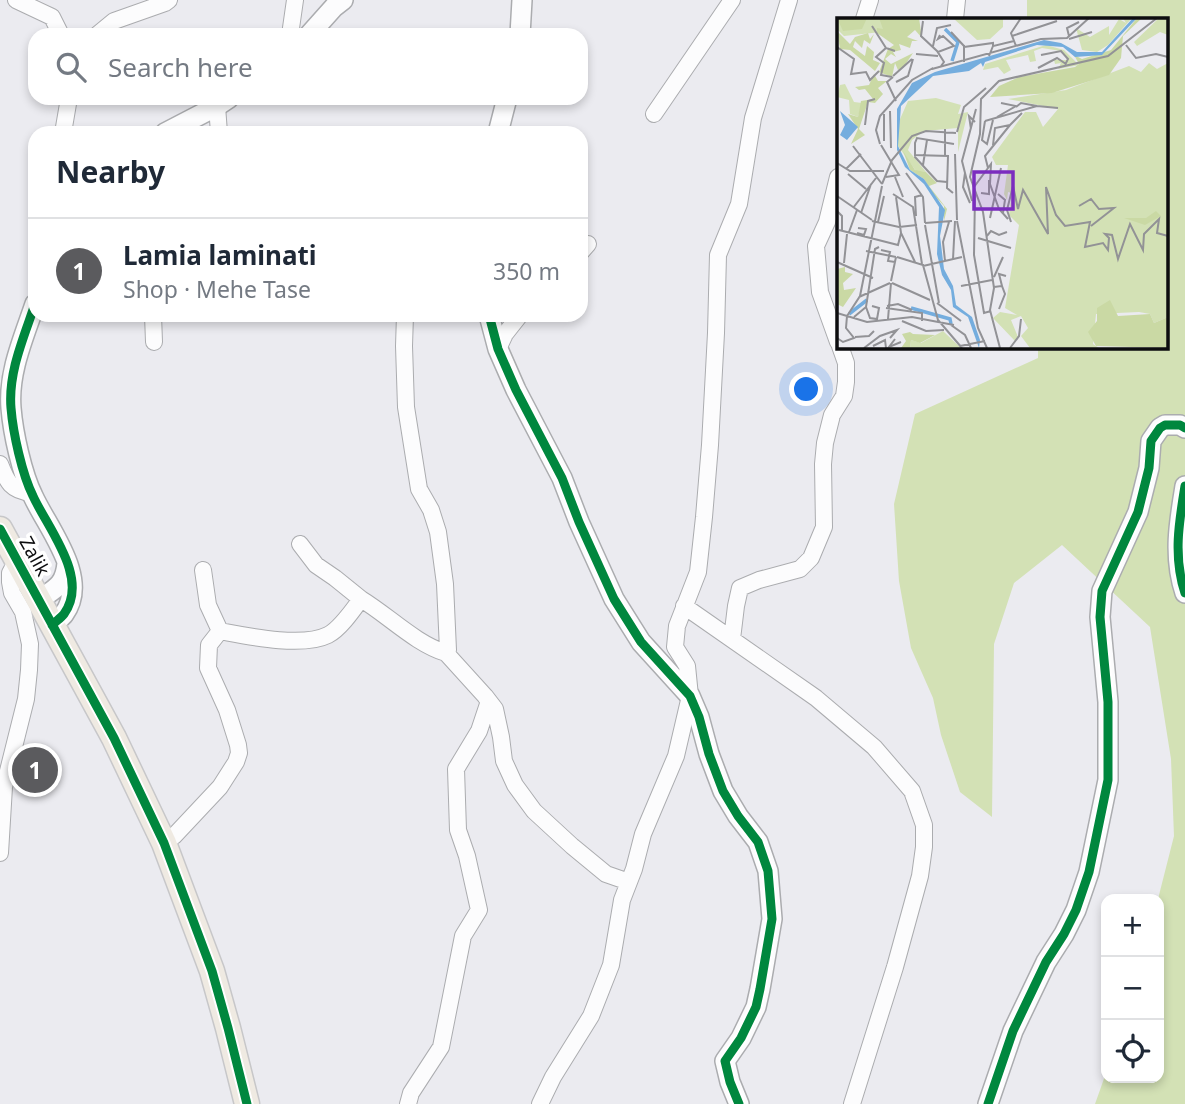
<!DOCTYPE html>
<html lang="en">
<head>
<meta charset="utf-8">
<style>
  body { margin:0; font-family:"Noto Sans",sans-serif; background:#f2f2f3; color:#1f2937 }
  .controls { position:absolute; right:21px; bottom:21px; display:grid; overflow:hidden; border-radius:14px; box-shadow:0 4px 10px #0003 }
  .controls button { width:63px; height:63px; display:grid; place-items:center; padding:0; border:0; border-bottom:2px solid #e0e1e3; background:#fff; color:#1f2937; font:35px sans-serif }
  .you { position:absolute; left:807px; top:390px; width:24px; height:24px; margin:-18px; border:5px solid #fff; border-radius:50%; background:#1a73e8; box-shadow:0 0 0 10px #1a73e833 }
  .badge { display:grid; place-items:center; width:46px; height:46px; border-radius:50%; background:#5b5b5e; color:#fff; font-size:23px; font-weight:700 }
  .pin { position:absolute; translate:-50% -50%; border:4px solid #fff; box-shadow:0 2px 7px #0006 }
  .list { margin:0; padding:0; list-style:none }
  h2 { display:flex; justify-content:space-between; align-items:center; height:91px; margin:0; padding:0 28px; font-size:30px }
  h2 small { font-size:23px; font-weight:400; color:#747a83 }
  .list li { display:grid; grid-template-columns:46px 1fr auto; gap:21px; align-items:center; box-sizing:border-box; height:105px; padding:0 28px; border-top:2px solid #e0e1e3 }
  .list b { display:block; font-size:26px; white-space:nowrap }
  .list p { margin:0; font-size:23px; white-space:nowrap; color:#747a83 }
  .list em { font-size:23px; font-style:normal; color:#747a83 }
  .icon { flex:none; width:38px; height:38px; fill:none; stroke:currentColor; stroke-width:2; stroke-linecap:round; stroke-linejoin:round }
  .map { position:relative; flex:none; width:1185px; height:1104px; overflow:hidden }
  .search { position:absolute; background:#fff; box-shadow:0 4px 10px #0003; left:28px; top:28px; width:560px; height:77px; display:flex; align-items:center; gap:18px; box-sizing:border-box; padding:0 24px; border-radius:21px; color:#747a83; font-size:26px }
  .panel { position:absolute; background:#fff; box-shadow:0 4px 10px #0003; left:28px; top:126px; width:560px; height:196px; border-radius:21px }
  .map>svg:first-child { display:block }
</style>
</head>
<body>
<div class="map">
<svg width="1185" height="1104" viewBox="0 0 1185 1104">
  <rect width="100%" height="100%" fill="#ebebf0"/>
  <path fill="#d3e1b5" d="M1027 0H1185V1104H1095L1106 1073V1078H1159L1158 899 1174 836 1171 759 1150 627 1062 545 1014 583 994 644 992 817 960 792 941 735 933 698 911 648 899 581 894 504 915 414 1038 358V347L1166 346V19H1027Z"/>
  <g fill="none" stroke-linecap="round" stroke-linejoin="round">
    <defs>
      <path id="minor" d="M16 0 52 17 61 35
        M864 19 870 0
        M955 19 957 0
        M97 35 114 21 165 3 169 0
        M290 35 295 0
        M217 106 219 133
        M654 114 732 0
        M63 133 69 98
        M838 177 827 222 816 246 820 292 838 342
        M581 252 588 244
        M153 315 154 342
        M498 349 505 334 520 315
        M0 464C7 482 11 491 32 493
        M300 544 316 565 335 578 361 599
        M684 606 816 698 874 747 912 791 924 825V847L920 876 895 967 852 1104
        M220 631C247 636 302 648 328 635 340 629 353 610 361 599 389 616 416 644 446 653L448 650 445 584 438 532 431 510 419 489 406 407 404 346 405 315
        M732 639 736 606 740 588 759 580 800 569 811 558 824 527 823 464 825 443 832 415 844 396 846 382V363L840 346
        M446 653 485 696 495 709 501 737 504 761 515 785 534 811 572 846 606 874 629 882
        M164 843 174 836 220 787 236 762 239 753 238 745 227 710 208 668 209 645 220 631 208 605 203 570
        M0 853 4 787 26 699 29 670 30 644 23 612 12 593 10 582V573L17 560
        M408 1104 411 1093 441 1047 463 936 479 910 467 856 458 830 456 769 479 731 489 701
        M540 1104 553 1077 591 1016 611 965 622 900 634 869 643 834 676 756 690 696 687 666 675 647 677 626 698 572 704 517 710 445 716 333 718 255 739 204 753 118 789 0"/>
      <path id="tertiary" d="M309 35 334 7 343 0
        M520 35 522 0
        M165 133 217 106 229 98
        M498 133 507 98
        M35 304C24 337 8 372 11 408 13 433 22 474 33 496 48 529 90 578 64 614 61 618 56 621 52 625
        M489 315 498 349 516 390 562 478 579 522 614 599 641 642 690 696 699 717 709 754 723 791 738 816 758 842 768 871 772 919 760 989 756 1007 741 1038 725 1061 730 1082 739 1104
        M1185 486C1179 522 1173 557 1185 593
        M39 600C56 588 65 585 67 563
        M988 1104 1013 1031 1046 962 1064 934 1076 910 1089 872 1108 780V702L1100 617 1102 591 1138 512 1149 468 1151 441 1160 428 1165 425H1180L1185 428"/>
      <path id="primary" d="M0 529 114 738 164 843 212 971 228 1028 247 1104"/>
    </defs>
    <use href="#minor" stroke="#abacaf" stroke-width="18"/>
    <use href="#tertiary" stroke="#abacaf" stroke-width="22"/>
    <use href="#primary" stroke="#c7c7c9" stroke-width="27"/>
    <use href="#minor" stroke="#fcfcfd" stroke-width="16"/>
    <use href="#tertiary" stroke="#fcfcfd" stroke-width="19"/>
    <use href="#primary" stroke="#efeae2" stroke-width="24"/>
    <defs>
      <path id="cycleway" d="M35 304C24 337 8 372 11 408 13 433 22 474 33 496 48 529 90 578 64 614 61 618 56 621 52 625
        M489 315 498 349 516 390 562 478 579 522 614 599 641 642 690 696 699 717 709 754 723 791 738 816 758 842 768 871 772 919 760 989 756 1007 741 1038 725 1061 730 1082 739 1104
        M1185 486C1179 522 1173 557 1185 593
        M0 529 114 738 164 843 212 971 228 1028 247 1104
        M988 1104 1013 1031 1046 962 1064 934 1076 910 1089 872 1108 780V702L1100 617 1102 591 1138 512 1149 468 1151 441 1160 428 1165 425H1180L1185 428"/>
    </defs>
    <use href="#cycleway" stroke="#fff" stroke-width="13"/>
    <use href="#cycleway" stroke="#00873e" stroke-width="9"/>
  </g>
  <g text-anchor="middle" stroke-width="7" stroke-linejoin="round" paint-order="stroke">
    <g font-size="19" fill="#0d0d0f" stroke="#fff">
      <text transform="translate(35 556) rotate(61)" y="7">Zalik</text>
    </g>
  </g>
  <g transform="translate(837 18)">
    <rect width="331" height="331" fill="#ebebf0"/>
    <path d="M0 0H72L44 14 7 18 0 11ZM116 0H166V9L153 21 140 22ZM286 0 294 1 271 27 260 34 245 32 239 10 253 19 272 8V17L282 1 289 5ZM322 0H331V17L323 14 300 28 297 24ZM209 27 227 32 242 47 221 51 224 45 218 46 217 42H231L224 33 205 30 197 33 199 43 193 44 191 37 169 42 174 52 167 56 161 49 146 52 148 46ZM312 45 320 51 331 45V299L317 305 313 296 302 294 259 296 256 326 262 330H193L184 318 191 310 184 298 174 302 181 319 178 323 156 300 163 294 180 297 168 290 182 207 172 197 175 175 171 174 170 182 167 176 171 147H159L155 139 188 94H199L206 109 221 91 171 81 229 72 292 48 304 54ZM8 66 17 84 25 85 21 99 13 96 12 82 0 79 3 67ZM99 80 124 87 121 96 131 94 121 134V110L87 113 75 122 71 132 89 154 79 153 61 128 60 108 71 83ZM106 313 124 330H73L74 322 84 325Z" fill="#d3e1b5"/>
    <path d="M0 0H30L25 11 6 13ZM42 0H82L85 20 78 12 70 19 81 23H75L73 30 62 26 64 32 56 34 59 39 54 36 48 41 54 46 76 35 66 50 61 52 58 45 55 59 42 54 51 31 57 27 40 15V10L46 11ZM300 0H305L286 18 284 40 272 57 215 75 153 79 162 68 182 59 238 49 242 46 237 37 245 41 274 32ZM0 13 13 26 18 19 31 15 33 21 37 16 33 26 27 22 25 30 18 23 16 29 28 38 30 28 37 34 36 42 43 45 38 53 13 32 3 31ZM37 56 41 63H50L41 70 46 76 38 85 31 84 22 111 28 117 14 126 21 111 11 96 21 99 24 83 36 81 28 71 22 72 18 69 32 67ZM66 133 78 152 89 154 100 165 92 168 110 191 107 203V188L96 176 87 161 73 152ZM319 193 324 198 308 207 287 200H309ZM8 249V254L16 256 6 265 7 272 19 270 6 289 0 286V251ZM273 282 281 298 313 296 317 305 331 299V330L259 328 251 314 260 303V290ZM73 314 76 316 98 317 83 325 74 322 73 330H64L69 323 65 316Z" fill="#cad9a4"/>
    <path d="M296 0H300L265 37 238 39 226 29 200 27 148 44 146 49 144 45 132 53 96 58 64 88 61 128 73 152 87 161 108 192 103 218 107 251 116 268 119 287 135 299 143 322 142 330 131 299 116 289 114 272 105 257 100 236 102 189 87 166 68 149 60 132V91L75 65 98 54 207 22 224 25 240 34H265ZM3 93 21 109 10 122 3 117 8 107Z" fill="#74adde"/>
    <path fill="none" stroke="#74adde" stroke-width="3.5" d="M108 11 121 24 115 43M74 290 113 301 114 306M12 296 30 282"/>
    <path fill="none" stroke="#929296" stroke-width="2" d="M86 3 84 18 100 33 107 44 104 48M35 8 49 30M114 14 127 28V44M175 18 220 3M232 18 230 10 242 4M232 21 255 14M289 27 299 40 319 36 331 39M96 28 100 10 114 7M179 28 174 15 184 0M0 29 17 41 14 56 29 54 33 62 42 53M127 29 156 25V28M101 34 117 28 106 18 101 21 103 17M79 36 101 38M204 37 224 33 231 41 228 47M152 38 156 28 177 23M201 50 220 40 229 46M95 51 204 21 230 20 252 0M56 58 75 41M55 59 44 57 47 45 39 39 49 30 58 33M56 59 50 64 59 83M59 64 71 58 76 41M200 88 221 90M53 93 54 130M47 96V123M160 99 179 88 164 85M148 103 200 88 184 85 179 89M148 103 145 122 150 126 156 102M28 107 31 83 38 81M108 111V138M134 111 132 98 138 104M120 114 127 89 149 70M43 126 39 112 43 98 75 62 96 50M44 127 62 157 49 159M156 127 158 110 173 107 185 95M16 128 45 166M118 136 120 202M77 137 111 138 110 170 116 175M0 145 13 153H47M86 147 90 122M151 150 148 138 173 107M9 151 24 136M69 155 86 179 88 205M128 155 126 169 133 185M11 156 29 171M58 159 66 179M110 164 100 163 78 139V125L80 120 117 126M45 166 55 142 75 118 89 113 119 115M137 169 154 146 153 166 162 191 171 201M144 175 152 176V162M56 176 76 189 85 246M138 176 137 237 147 295 154 293M161 176 168 182 166 195M0 178 35 202M59 179 64 215 78 244M135 183 125 143 139 91M247 185 242 188 254 181 262 191 277 190 254 208M16 190 39 160M0 193 5 198V213M24 195 34 166M79 198 78 179 85 177M153 200 164 150M35 203 62 209 80 207M120 203 141 310 150 330M41 204 47 178M174 204 170 192 176 168 181 191 186 172 211 216 209 169 219 197 228 208 253 204 248 229 266 225 271 232 272 220 268 216 275 217 281 241 293 206 306 232 307 216 322 201 320 215 331 218M88 205 115 203M88 207 102 285M2 212 61 227 64 215M12 214 20 192M20 215 27 217 29 211 21 210M149 219 154 213 162 217 170 214M141 220 174 230M44 232 53 234 51 243 58 244M29 233 59 239M60 239 86 247 101 302 125 330M116 241 118 203M108 243 106 224 112 204M0 244 36 260M7 245 10 216M86 248 125 239M157 259 166 239M54 263 59 239M55 265 93 282M124 268 155 262M157 269 165 268 162 256 169 258M22 279 53 265M100 285 124 303M50 288 61 286 75 292M29 289 33 300 40 301 42 290 35 288M49 290 85 295V303M162 291 168 276 165 268M0 295 30 304 75 299 117 307M17 299 29 289 38 231 42 229M51 301 54 265M65 303 89 313 107 312M114 307 128 317 134 330M18 319 32 318 37 313M0 320 6 324 17 320 9 310 10 298 23 278 45 168M58 321 52 329 64 324M36 328 48 322 49 330M123 328 148 323M27 330 43 318 60 312 53 320M163 330 153 292 157 270 146 194 133 159 143 116 144 81 162 63 271 38 320 0M173 330 182 318 184 301"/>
    <path fill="#7b2cbf" fill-opacity="0.15" stroke="#7b2cbf" stroke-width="3.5" d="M137 154H176V191H137Z"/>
    <rect width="331" height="331" fill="none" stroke="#0d0d0f" stroke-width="3.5"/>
  </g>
</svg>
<div class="controls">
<button>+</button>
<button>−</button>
<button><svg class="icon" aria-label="locate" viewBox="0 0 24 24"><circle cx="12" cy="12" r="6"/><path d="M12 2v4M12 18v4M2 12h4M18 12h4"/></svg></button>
</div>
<div class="you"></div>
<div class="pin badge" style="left:35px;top:770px">1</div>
<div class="search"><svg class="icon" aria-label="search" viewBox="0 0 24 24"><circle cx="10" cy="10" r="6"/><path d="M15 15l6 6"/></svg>Search here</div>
<section class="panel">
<h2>Nearby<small></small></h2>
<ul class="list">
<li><span class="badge">1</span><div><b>Lamia laminati</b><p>Shop · Mehe Tase</p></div><em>350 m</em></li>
</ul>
</section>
</div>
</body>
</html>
